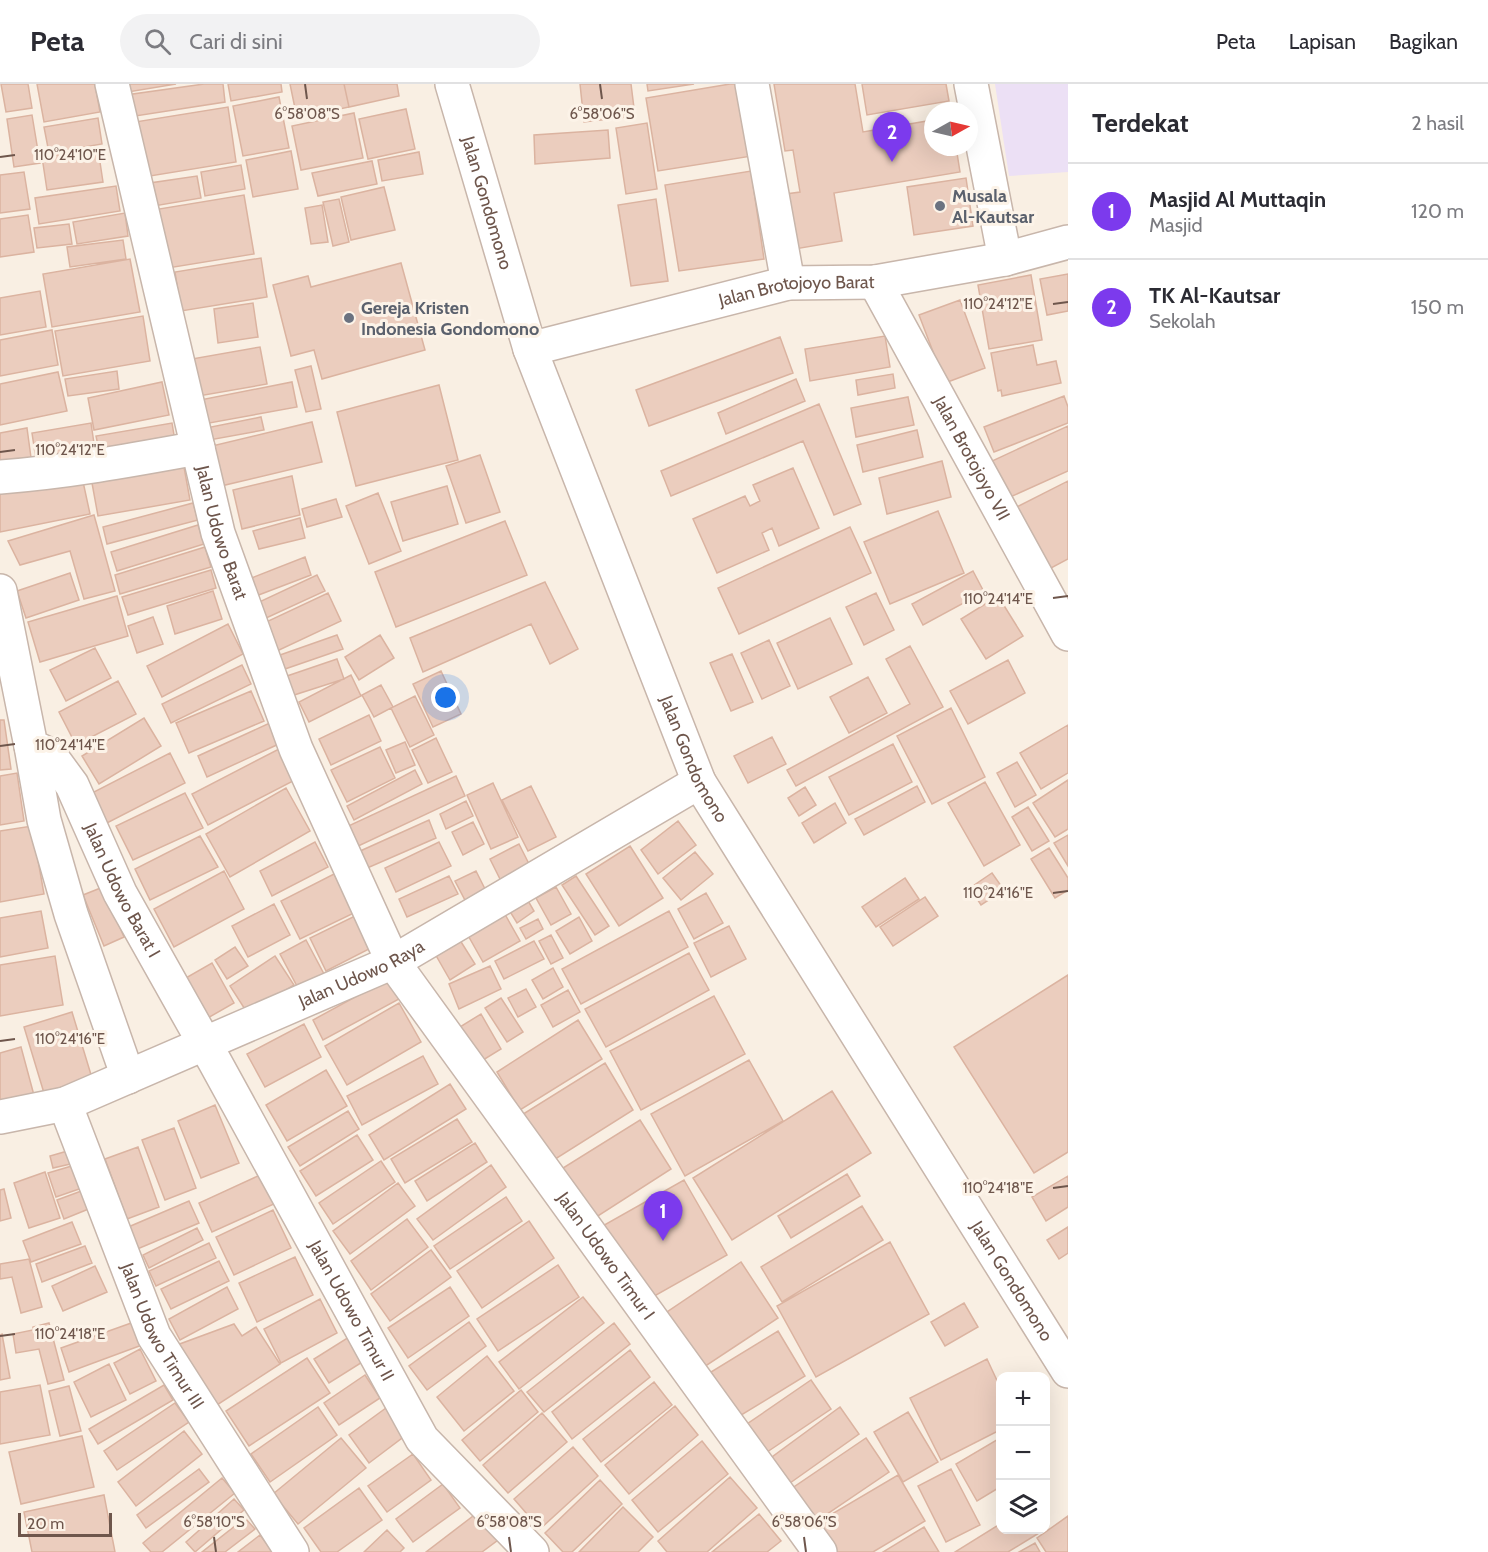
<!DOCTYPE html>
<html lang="id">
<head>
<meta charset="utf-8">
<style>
  body { margin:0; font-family:Cabin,sans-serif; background:#f2f2f3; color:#2b2b33 }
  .controls { position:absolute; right:18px; bottom:18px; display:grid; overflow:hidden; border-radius:12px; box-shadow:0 6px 24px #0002 }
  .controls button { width:54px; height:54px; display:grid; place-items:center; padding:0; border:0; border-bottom:2px solid #e1e1e2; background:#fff; color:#2b2b33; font:30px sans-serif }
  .compass { position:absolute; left:924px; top:18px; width:54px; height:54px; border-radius:50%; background:#fff; box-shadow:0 6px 24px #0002; rotate:82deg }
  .scale { position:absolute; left:18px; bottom:15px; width:94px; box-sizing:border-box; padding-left:6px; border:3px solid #6e564c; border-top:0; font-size:16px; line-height:21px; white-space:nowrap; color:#6e564c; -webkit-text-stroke:4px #fcf3e8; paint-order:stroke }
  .you { position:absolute; left:446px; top:614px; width:21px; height:21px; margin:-15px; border:4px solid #fff; border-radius:50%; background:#1a73e8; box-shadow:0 0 0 9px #1a73e833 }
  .badge { display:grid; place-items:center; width:39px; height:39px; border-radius:50%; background:#7c3aed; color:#fff; font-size:20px; font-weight:700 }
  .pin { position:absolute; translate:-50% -50px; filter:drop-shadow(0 2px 3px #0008) }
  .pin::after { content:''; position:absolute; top:32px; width:21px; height:18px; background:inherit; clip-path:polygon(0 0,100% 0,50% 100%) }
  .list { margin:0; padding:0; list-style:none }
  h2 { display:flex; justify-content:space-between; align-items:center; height:78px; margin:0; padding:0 24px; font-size:26px }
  h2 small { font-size:20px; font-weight:400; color:#7c7c81 }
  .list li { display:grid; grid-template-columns:39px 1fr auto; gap:18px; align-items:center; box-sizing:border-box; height:96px; padding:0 24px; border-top:2px solid #e1e1e2 }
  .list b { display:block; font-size:22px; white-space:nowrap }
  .list p { margin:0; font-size:20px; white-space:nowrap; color:#7c7c81 }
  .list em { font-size:20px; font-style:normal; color:#7c7c81 }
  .icon { flex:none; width:33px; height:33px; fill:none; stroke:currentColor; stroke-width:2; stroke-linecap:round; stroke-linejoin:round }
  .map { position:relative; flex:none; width:1068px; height:1468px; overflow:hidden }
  header { display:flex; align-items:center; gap:36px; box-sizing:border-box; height:84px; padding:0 30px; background:#fff; border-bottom:2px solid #e1e1e2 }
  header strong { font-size:28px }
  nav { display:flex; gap:33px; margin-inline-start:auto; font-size:21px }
  .search { width:420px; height:54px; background:#f2f2f3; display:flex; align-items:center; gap:15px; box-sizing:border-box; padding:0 21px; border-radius:33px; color:#7c7c81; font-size:22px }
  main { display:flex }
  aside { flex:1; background:#fff }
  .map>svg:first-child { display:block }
</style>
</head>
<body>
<header>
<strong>Peta</strong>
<div class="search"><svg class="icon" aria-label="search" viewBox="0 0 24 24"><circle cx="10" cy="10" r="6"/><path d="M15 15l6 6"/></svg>Cari di sini</div>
<nav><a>Peta</a><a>Lapisan</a><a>Bagikan</a></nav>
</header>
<main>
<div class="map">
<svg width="1068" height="1468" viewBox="0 0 1068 1468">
  <rect width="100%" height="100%" fill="#f9efe3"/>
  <path fill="#ece0f5" d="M995 0H1068V88L1009 92Z"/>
  <path fill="#ebcdbe" stroke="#dbb3a0" stroke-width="1.5" d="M1 0H28L32 24 6 28Z
    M37 0H95L100 28 44 38Z
    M120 0H176L122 9Z
    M204 0H223L225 18 129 33 126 11Z
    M228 0H281L282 8 231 17Z
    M290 0H344L349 23 297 34Z
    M344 0H397L399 12 349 23Z
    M580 0H631L635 32 584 38Z
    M647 0H694L648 7Z
    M730 0H740L752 72 658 87 646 14Z
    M774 0H855L863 48 933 36V63H956L960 88 834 109 842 157 795 165 786 110 800 108 793 66 785 67Z
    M862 0H946L949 17 867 31Z
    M279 13 289 64 243 72 233 22Z
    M228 23 236 78 144 93 135 38Z
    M406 25 415 65 368 75 359 35Z
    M354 29 363 74 301 86 292 42Z
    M32 31 40 79 14 83 7 35Z
    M98 34 102 60 49 69 44 43Z
    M647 39 657 105 626 110 616 44Z
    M608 46 610 74 535 80 534 51Z
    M98 65 103 98 47 106 42 73Z
    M291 67 298 105 253 113 246 76Z
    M419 68 423 90 382 97 378 76Z
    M372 77 377 100 318 112 312 89Z
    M241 81 245 105 205 112 201 88Z
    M751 87 764 175 679 187 665 101Z
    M24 88 30 125 0 129V91Z
    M197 92 201 114 154 122 150 99Z
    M966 94 973 142 914 151 907 103Z
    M116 102 120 127 39 140 35 114Z
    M384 103 395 146 351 156 341 113Z
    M244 111 254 170 168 184 159 125Z
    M339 115 349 158 333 162 323 118Z
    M656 115 668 197 631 202 618 121Z
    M322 121 328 158 311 160 305 124Z
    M125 129 128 152 77 160 73 138Z
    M28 131 34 168 0 173V135Z
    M69 140 72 160 37 164 34 144Z
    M123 156 126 175 70 183 67 163Z
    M261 174 267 213 181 227 175 188Z
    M130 175 140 228 52 243 43 190Z
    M401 179 425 266 322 295 314 266 291 272 273 201 308 192 311 203Z
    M1068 190V227L1047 231 1040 195Z
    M1031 191 1042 256 989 265 978 201Z
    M40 207 46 243 0 251V214Z
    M960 216 985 284 945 299 919 231Z
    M253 219 258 253 218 259 214 225Z
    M143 232 150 277 63 292 55 247Z
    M52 246 58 281 0 292V256Z
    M885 252 890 283 810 297 805 265Z
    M780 253 793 289 649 342 636 306Z
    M1033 261 1037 281 1056 277 1061 299 1002 312 1001 306 998 307 991 269Z
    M260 263 267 300 193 313 186 276Z
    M311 282 321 325 306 328 295 286Z
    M117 287 119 305 68 312 65 295Z
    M58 288 67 327 0 341V300Z
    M893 290 895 304 858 311 856 296Z
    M796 295 805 317 726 350 718 329Z
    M162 298 169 331 94 346 88 314Z
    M292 298 297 323 204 340 200 316Z
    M439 301 458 376 356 402 337 328Z
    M1064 312 1068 323V339L994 368 984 343Z
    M908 313 914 341 856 353 851 324Z
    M819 320 861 420 834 431 803 357 671 412 661 387Z
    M261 333 264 346 204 357 201 345Z
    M312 338 322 378 221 402 212 362Z
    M91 339 96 373 37 382 32 349Z
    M172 339 176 363 101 376 96 352Z
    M1068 342V387L1008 414 992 377Z
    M27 344 32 381 0 384V349Z
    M917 346 923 373 863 388 857 361Z
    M480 371 500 428 466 439 446 382Z
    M182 372 190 416 98 432 90 388Z
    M942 377 951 413 887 430 879 394Z
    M793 384 819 444 779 462 772 444 762 449 769 466 717 489 693 435 745 412 750 422 760 417 753 401Z
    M292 392 300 431 242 445 233 406Z
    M82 393 90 430 0 448V409Z
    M1068 397V475L1038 491 1007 428Z
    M447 402 458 440 403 457 391 418Z
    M378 409 401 467 369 480 346 422Z
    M336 415 342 433 307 443 302 425Z
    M193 419 198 436 107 460 103 443Z
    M938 427 964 489 890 520 864 458Z
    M94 431 115 507 84 515 70 467 20 481 8 457Z
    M300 434 305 454 259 465 253 447Z
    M505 437 527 491 396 543 375 488Z
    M198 441 204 460 117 487 111 468Z
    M850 443 871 489 739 550 718 504Z
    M205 463 211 483 120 510 115 491Z
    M305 473 311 491 256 512 249 495Z
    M211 486 216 504 128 531 122 513Z
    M973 487 984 508 923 541 912 520Z
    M70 489 79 516 26 534 17 507Z
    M317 491 325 507 264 535 257 519Z
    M545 498 578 565 550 580 531 540 423 588 410 554Z
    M213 507 222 535 175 550 167 522Z
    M328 509 341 537 277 567 264 539Z
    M876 509 894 546 864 561 846 523Z
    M117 512 128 552 40 578 28 538Z
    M998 512 1023 552 986 575 961 535Z
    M153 533 163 560 137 569 128 542Z
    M830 534 852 580 798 605 777 559Z
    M228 540 243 570 162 613 147 582Z
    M337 551 343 565 285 585 280 571Z
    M380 551 394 574 359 596 345 573Z
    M769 556 790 602 762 615 741 569Z
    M910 562 943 623 796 702 787 686 910 620 886 575Z
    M95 564 111 594 66 617 50 586Z
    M732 570 753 618 731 627 710 579Z
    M337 575 344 595 291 612 284 593Z
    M1008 576 1025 609 968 640 950 607Z
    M242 581 251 600 171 639 162 620Z
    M441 587 461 630 433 643 413 600Z
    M351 591 361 612 309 638 299 618Z
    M868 593 887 629 849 649 830 613Z
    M118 597 136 630 76 661 59 628Z
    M381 601 393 623 374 633 362 611Z
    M251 607 264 637 189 669 176 639Z
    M415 612 434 651 410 663 391 624Z
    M951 624 985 693 932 720 897 652Z
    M369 631 381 657 331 681 319 655Z
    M144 634 161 662 99 700 82 672Z
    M0 636H4L11 685 0 686Z
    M272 638 281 659 207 693 198 672Z
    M1068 641V689L1041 705 1020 669Z
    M772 653 786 680 748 699 734 672Z
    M436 654 452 688 428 699 412 666Z
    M405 658 415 681 396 689 386 666Z
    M893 660 912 698 849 731 829 693Z
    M380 663 395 694 347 718 331 686Z
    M279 665 295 696 208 741 192 710Z
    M170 669 185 699 105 740 90 710Z
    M1017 678 1036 711 1015 723 997 689Z
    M415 686 422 700 354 736 347 722Z
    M17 689 24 737 0 741V692Z
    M456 692 465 712 354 764 344 744Z
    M1068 696V745L1055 753 1033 719Z
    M985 698 1020 761 984 782 948 719Z
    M493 699 518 753 491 765 467 711Z
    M531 702 556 753 528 767 502 716Z
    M917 702 925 718 864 751 855 735Z
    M805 703 816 721 799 732 788 714Z
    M286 704 310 747 230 793 206 750Z
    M185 709 203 744 133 776 116 742Z
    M466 717 473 732 446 745 440 730Z
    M835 719 846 739 814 759 802 739Z
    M1028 723 1049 757 1032 767 1012 733Z
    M429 736 436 754 365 785 358 768Z
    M678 737 696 761 658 790 641 766Z
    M473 738 484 760 463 771 452 748Z
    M32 742 44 810 0 818V747Z
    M1068 751V782L1054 759Z
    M200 752 218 783 150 816 135 785Z
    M315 758 328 783 272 812 260 787Z
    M439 758 451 782 396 808 385 784Z
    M519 760 532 786 503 801 490 775Z
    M630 762 663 814 619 842 586 790Z
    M1049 764 1068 794V806L1055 814 1031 775Z
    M695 768 713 790 681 816 663 794Z
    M224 787 244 825 174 863 154 825Z
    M476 787 487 809 467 820 455 797Z
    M992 789 1004 806 981 821 970 804Z
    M334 790 354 829 300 855 281 817Z
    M449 792 458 810 407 833 399 815Z
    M576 792 609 842 595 851 562 801Z
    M905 794 919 815 876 843 862 823Z
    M103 803 124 853 104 862 83 811Z
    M556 803 571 830 551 841 536 814Z
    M706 809 723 839 694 855 678 825Z
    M925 813 938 832 893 862 880 843Z
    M527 815 534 827 517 839 509 826Z
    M274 820 290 851 248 873 232 842Z
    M502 825 520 857 483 878 465 846Z
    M41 827 48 864 0 873V834Z
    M669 827 688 863 581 920 562 885Z
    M355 832 371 864 326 887 310 854Z
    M579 833 592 857 570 870 556 847Z
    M538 835 543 845 526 855 520 844Z
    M729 842 746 875 711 893 694 859Z
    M551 851 563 874 551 880 539 857Z
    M458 853 475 880 450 896 434 868Z
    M306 856 324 890 298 904 280 870Z
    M534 857 544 875 504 895 495 877Z
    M235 863 248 882 227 895 215 876Z
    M689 869 709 906 606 963 585 925Z
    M55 872 63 921 0 932V881Z
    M275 872 294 901 248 930 230 902Z
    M212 879 234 919 206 935 184 895Z
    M490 882 501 905 459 925 449 900Z
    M553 884 563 903 543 915 532 896Z
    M1068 891V1068L1034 1089 954 963Z
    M388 895 399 915 323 956 313 936Z
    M526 905 536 923 518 933 508 914Z
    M568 906 580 928 553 943 541 921Z
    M714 912 745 970 641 1026 610 967Z
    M501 914 523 948 507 958 485 924Z
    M399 919 421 958 347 1001 325 962Z
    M72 928 92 994 44 1009 24 943Z
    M481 930 501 965 475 981 455 946Z
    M578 936 602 975 520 1026 497 988Z
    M304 940 321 973 265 1003 247 970Z
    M21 963 35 1015 0 1026V969Z
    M423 972 438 1000 362 1041 347 1012Z
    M749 976 783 1037 685 1092 651 1030Z
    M605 979 633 1026 549 1079 520 1032Z
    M326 986 347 1022 287 1057 266 1021Z
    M450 1000 466 1025 384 1076 369 1051Z
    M832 1007 871 1069 732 1156 693 1094Z
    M215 1021 239 1079 201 1094 178 1037Z
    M348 1027 359 1045 300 1082 288 1063Z
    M457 1035 472 1058 405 1099 391 1075Z
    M640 1036 671 1085 587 1139 555 1089Z
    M174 1044 196 1104 165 1116 142 1056Z
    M357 1051 373 1076 316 1112 300 1087Z
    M475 1059 487 1078 427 1117 415 1097Z
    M138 1063 159 1123 127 1135 105 1075Z
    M71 1066 75 1079 53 1084 50 1072Z
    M381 1077 395 1098 333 1140 319 1119Z
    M75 1081 82 1104 56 1113 48 1089Z
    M491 1081 506 1103 433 1156 417 1135Z
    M45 1088 60 1134 29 1144 14 1099Z
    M847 1090 860 1112 791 1154 778 1132Z
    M260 1091 274 1120 212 1148 199 1119Z
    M1068 1092V1123L1046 1137 1032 1113Z
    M684 1096 727 1171 642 1219 599 1144Z
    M398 1099 415 1122 350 1170 333 1147Z
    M4 1105 11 1134 0 1137V1106Z
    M84 1106 91 1124 64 1135 57 1116Z
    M506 1113 522 1137 450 1185 434 1162Z
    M189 1117 199 1139 135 1166 126 1144Z
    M862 1122 883 1156 782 1218 761 1183Z
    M273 1126 291 1164 234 1191 216 1153Z
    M407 1135 428 1163 371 1206 351 1177Z
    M529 1137 554 1174 482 1224 457 1187Z
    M72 1138 81 1160 31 1178 23 1157Z
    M1068 1143V1169L1059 1175 1047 1156Z
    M197 1144 203 1156 149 1184 143 1171Z
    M890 1158 929 1230 816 1293 777 1222Z
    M209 1159 216 1174 156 1202 149 1187Z
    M85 1162 92 1179 42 1198 36 1180Z
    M431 1166 451 1193 390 1237 371 1210Z
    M295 1173 313 1211 257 1238 239 1199Z
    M29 1175 42 1223 21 1229 12 1193 0 1195V1180Z
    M219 1177 229 1197 171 1225 161 1205Z
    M741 1178 778 1234 701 1285 664 1230Z
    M558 1181 579 1213 498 1267 477 1235Z
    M95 1182 107 1208 63 1227 52 1202Z
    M227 1203 238 1225 180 1256 169 1235Z
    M450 1203 469 1232 408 1274 388 1244Z
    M583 1213 604 1239 519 1305 499 1278Z
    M320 1215 337 1249 281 1279 264 1245Z
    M964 1219 978 1243 945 1262 931 1238Z
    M134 1238 142 1261 69 1288 61 1264Z
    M469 1238 486 1262 427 1306 409 1282Z
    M49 1239 64 1296 48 1300 39 1265 16 1269 13 1250 33 1246V1243Z
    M614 1239 630 1260 544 1328 527 1308Z
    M234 1240 242 1252 256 1243 280 1280 217 1321 177 1261Z
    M778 1247 805 1292 738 1333 711 1288Z
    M2 1250 10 1294 0 1296V1251Z
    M349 1253 364 1277 329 1299 314 1275Z
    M140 1265 156 1297 130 1310 114 1279Z
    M630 1266 650 1293 572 1355 552 1328Z
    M487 1272 514 1307 464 1347 437 1313Z
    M307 1274 330 1309 249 1362 226 1327Z
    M987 1275 1000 1303V1346L941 1376 910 1314Z
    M109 1280 126 1316 91 1333 74 1298Z
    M365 1291 380 1314 339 1341 324 1319Z
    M811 1296 831 1325 767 1368 747 1340Z
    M654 1298 672 1321 601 1378 583 1355Z
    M40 1301 50 1351 0 1360V1308Z
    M164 1301 173 1316 98 1360 89 1345Z
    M69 1302 81 1347 60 1352 49 1307Z
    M521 1306 538 1328 480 1377 462 1356Z
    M175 1319 189 1338 117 1386 104 1367Z
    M675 1322 698 1351 629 1410 605 1381Z
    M318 1323 337 1351 270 1398 251 1370Z
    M840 1323 859 1350 790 1399 772 1373Z
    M386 1324 406 1351 369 1379 349 1351Z
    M908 1328 938 1378 903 1398 874 1348Z
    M542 1329 567 1358 508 1409 483 1381Z
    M184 1347 202 1370 136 1422 118 1398Z
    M82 1352 94 1403 21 1420 9 1368Z
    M341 1354 366 1384 298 1440 273 1410Z
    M866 1354 889 1388 808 1443 785 1409Z
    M1000 1354V1403L977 1417 956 1380Z
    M702 1357 728 1390 658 1448 632 1416Z
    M573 1363 598 1392 540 1445 514 1415Z
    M413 1370 431 1396 387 1428 368 1402Z
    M199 1385 209 1398 146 1444 137 1431Z
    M951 1385 980 1441 946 1458 918 1402Z
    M898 1391 925 1437 873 1468H825L810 1443Z
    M730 1393 757 1424 707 1468H667L658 1457Z
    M222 1394 235 1409 162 1468H151L143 1459Z
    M600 1396 622 1420 572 1468H563L545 1449Z
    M443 1400 460 1424 413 1458 396 1435Z
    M359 1404 382 1436 337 1468H321L304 1444Z
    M104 1411 115 1468H32L24 1428Z
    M234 1415 244 1426 195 1468 186 1458Z
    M623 1423 653 1453 638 1468H579Z
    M477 1429 498 1456 482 1468H426Z
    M759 1430 781 1457 767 1468H712Z
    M1068 1432V1468H1046L1037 1454Z
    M245 1434 255 1445 225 1468H202Z
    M1000 1440V1446H1036L1039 1449 1008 1468H955Z
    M924 1443 939 1468H883Z
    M387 1446 404 1464 400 1468H364Z
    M260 1451 273 1468H238Z
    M1035 1459 1040 1468H1019Z"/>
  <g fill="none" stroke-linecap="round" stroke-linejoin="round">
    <defs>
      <g id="minor">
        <path id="s1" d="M112 0 218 449 296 665 393 878 820 1468"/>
        <path id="s2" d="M452 0 530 265 699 698 1068 1287"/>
        <path d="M752 0 788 199"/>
        <path d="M971 0 1005 175"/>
        <path id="s3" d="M875 198 1068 550"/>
        <path id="s4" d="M530 265 788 199 875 198 1005 175 1068 158"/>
        <path d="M0 393C67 388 132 376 198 364"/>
        <path id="s5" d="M0 507 31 662 50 671 72 701 120 809 215 978 422 1355 532 1468"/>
        <path d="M31 662 44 736 71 830 128 993"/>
        <path id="s6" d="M65 1020 154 1252 292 1468"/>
        <path id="s7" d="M0 1033 65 1020 393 878 699 698"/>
      </g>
    </defs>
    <use href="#minor" stroke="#c8b6ab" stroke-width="36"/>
    <use href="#minor" stroke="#fff" stroke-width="33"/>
  </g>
  <path fill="none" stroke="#6e564c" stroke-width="2" d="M305 0 307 15M600 0 602 15M0 73 15 71M1053 220 1068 218M0 368 15 366M1053 514 1068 512M0 662 15 660M1053 809 1068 807M0 957 15 955M1053 1104 1068 1102M0 1252 15 1250M214 1453 216 1468M509 1453 511 1468M804 1453 806 1468"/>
  <g fill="#6b7280" stroke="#fcf3e8" stroke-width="2">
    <circle cx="940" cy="122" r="6"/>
    <circle cx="349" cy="234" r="6"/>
  </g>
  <g text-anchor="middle" stroke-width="6" stroke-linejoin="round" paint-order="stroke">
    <g font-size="18" font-weight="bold" fill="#5b616d" stroke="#fcf3e8" text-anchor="start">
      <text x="952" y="118">Musala<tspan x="952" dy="21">Al-Kautsar</tspan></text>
      <text x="361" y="230">Gereja Kristen<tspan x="361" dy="21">Indonesia Gondomono</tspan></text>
    </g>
    <g font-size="18" fill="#6e564c" stroke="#fcf3e8">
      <text dy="6" stroke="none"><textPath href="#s2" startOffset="124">Jalan Gondomono</textPath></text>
      <text dy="6" stroke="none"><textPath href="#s4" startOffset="274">Jalan Brotojoyo Barat</textPath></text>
      <text dy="6" stroke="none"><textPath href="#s3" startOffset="201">Jalan Brotojoyo VII</textPath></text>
      <text dy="6" stroke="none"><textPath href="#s1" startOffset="462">Jalan Udowo Barat</textPath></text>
      <text dy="6" stroke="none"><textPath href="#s2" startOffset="718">Jalan Gondomono</textPath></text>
      <text dy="6" stroke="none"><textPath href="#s5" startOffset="333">Jalan Udowo Barat I</textPath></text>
      <text dy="6" stroke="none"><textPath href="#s7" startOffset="390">Jalan Udowo Raya</textPath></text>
      <text dy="6" stroke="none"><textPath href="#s1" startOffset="1288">Jalan Udowo Timur I</textPath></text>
      <text dy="6" stroke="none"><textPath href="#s2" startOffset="1330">Jalan Gondomono</textPath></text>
      <text dy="6" stroke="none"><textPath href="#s5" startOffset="812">Jalan Udowo Timur II</textPath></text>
      <text dy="6" stroke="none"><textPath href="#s6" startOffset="252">Jalan Udowo Timur III</textPath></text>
    </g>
  </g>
  <g font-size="15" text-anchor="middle" fill="#6e564c" stroke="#fcf3e8" stroke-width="6" stroke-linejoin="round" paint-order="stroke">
    <text x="307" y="35">6°58'08"S</text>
    <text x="602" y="35">6°58'06"S</text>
    <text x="70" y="76">110°24'10"E</text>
    <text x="998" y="225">110°24'12"E</text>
    <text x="70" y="371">110°24'12"E</text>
    <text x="998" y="520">110°24'14"E</text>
    <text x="70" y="666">110°24'14"E</text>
    <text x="998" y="814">110°24'16"E</text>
    <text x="70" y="960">110°24'16"E</text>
    <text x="998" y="1109">110°24'18"E</text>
    <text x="70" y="1255">110°24'18"E</text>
    <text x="214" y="1443">6°58'10"S</text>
    <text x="509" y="1443">6°58'08"S</text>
    <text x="804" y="1443">6°58'06"S</text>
  </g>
</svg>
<div class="controls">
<button>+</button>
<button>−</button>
<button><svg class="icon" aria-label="layers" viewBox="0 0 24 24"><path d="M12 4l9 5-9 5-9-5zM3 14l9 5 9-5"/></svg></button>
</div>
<svg class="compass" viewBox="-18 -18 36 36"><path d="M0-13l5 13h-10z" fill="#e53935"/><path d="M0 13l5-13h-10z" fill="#7c7c81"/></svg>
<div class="scale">20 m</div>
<div class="you"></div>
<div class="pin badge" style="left:663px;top:1157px">1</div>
<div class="pin badge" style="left:892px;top:78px">2</div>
</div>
<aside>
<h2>Terdekat<small>2 hasil</small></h2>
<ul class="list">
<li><span class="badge">1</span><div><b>Masjid Al Muttaqin</b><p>Masjid</p></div><em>120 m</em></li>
<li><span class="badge">2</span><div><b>TK Al-Kautsar</b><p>Sekolah</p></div><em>150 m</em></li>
</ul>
</aside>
</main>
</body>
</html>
